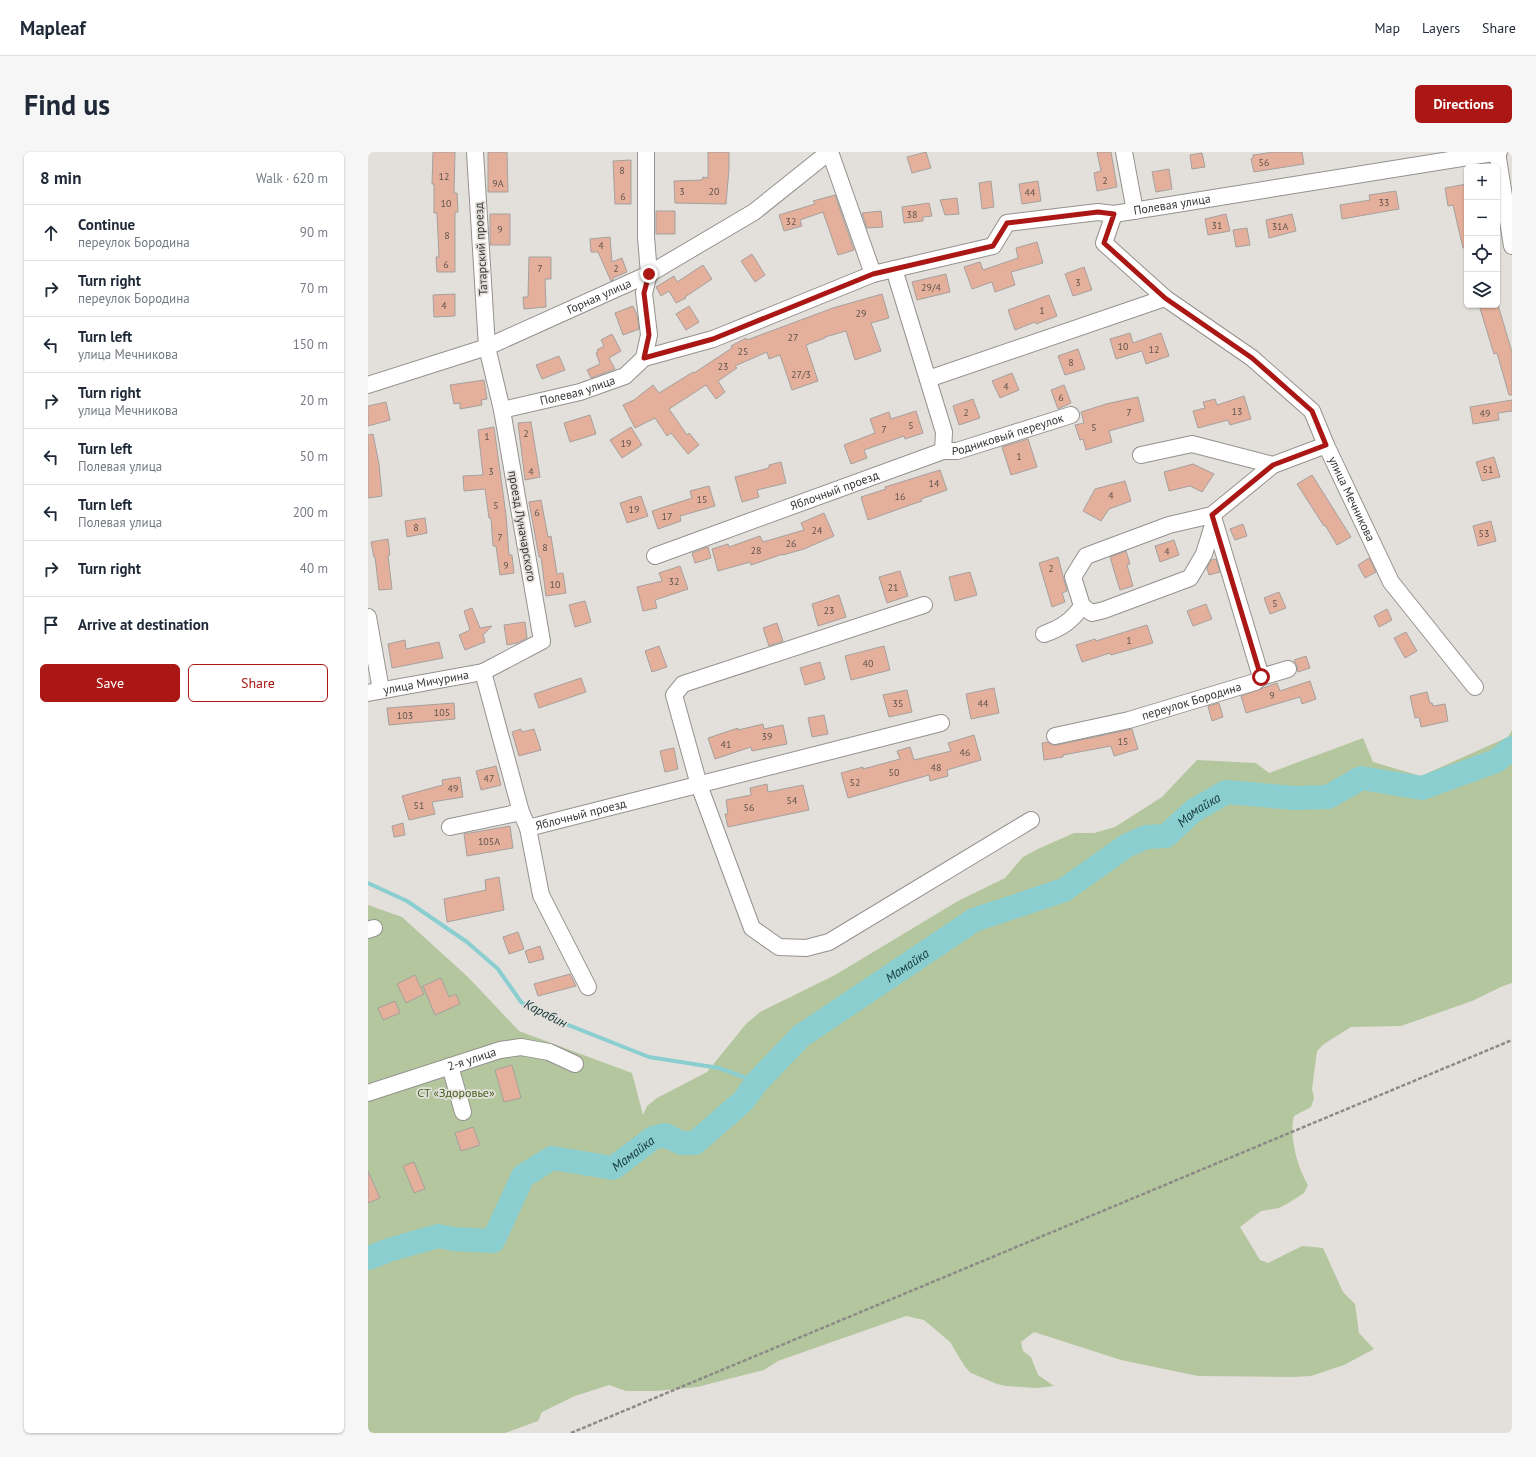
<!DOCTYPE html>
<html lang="en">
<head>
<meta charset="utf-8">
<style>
  body { margin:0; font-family:"PT Sans",sans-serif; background:#f6f6f7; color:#1f2937 }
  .controls { position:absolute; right:12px; top:12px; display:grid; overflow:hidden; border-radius:6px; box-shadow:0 1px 3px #0004 }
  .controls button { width:36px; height:36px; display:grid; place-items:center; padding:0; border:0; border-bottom:1px solid #e0e1e3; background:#fff; color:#1f2937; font:20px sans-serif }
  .stop { position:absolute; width:12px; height:12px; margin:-9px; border:3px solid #aa1715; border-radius:50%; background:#fff }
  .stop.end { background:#aa1715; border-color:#fff; box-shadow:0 1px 4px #0008 }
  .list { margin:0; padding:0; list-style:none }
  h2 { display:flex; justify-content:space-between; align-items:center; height:52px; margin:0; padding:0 16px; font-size:17px }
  h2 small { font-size:13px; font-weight:400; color:#747a83 }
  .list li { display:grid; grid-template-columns:26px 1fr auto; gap:12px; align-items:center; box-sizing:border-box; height:56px; padding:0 16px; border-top:1px solid #e0e1e3 }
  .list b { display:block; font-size:15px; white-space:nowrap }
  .list p { margin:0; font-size:13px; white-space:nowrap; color:#747a83 }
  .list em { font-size:13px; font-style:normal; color:#747a83 }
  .actions { display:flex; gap:8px; padding:12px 16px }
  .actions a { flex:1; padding:9px 0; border:1px solid #aa1715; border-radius:6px; text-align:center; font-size:14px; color:#aa1715 }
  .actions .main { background:#aa1715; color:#fff }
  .icon { flex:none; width:22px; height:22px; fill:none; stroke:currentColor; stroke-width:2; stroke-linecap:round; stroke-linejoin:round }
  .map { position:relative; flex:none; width:1144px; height:1281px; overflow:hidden; border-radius:6px }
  header { display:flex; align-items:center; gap:24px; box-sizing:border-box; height:56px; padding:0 20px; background:#fff; border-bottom:1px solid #e0e1e3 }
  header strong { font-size:19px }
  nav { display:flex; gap:22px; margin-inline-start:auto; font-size:14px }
  .intro { display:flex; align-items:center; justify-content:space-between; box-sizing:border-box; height:96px; padding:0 24px }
  h1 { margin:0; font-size:28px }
  .button { padding:10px 18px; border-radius:6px; background:#aa1715; color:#fff; font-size:14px; font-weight:700 }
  main { display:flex; gap:24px; padding:0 24px }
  aside { flex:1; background:#fff; border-radius:6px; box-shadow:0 1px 3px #0004 }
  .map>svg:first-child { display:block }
</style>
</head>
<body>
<header>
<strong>Mapleaf</strong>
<nav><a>Map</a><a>Layers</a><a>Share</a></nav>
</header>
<div class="intro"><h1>Find us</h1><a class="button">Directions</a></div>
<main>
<aside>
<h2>8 min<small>Walk · 620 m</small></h2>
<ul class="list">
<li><svg class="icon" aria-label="ahead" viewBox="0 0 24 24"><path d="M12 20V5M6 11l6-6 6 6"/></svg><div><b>Continue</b><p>переулок Бородина</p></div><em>90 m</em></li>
<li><svg class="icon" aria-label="right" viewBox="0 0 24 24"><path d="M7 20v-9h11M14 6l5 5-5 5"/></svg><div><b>Turn right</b><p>переулок Бородина</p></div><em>70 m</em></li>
<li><svg class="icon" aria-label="left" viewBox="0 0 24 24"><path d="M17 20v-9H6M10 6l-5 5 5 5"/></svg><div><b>Turn left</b><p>улица Мечникова</p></div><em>150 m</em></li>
<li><svg class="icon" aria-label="right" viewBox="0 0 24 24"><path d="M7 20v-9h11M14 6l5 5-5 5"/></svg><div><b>Turn right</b><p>улица Мечникова</p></div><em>20 m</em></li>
<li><svg class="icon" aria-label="left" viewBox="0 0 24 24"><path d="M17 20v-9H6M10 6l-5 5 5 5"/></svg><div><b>Turn left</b><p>Полевая улица</p></div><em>50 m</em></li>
<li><svg class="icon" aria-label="left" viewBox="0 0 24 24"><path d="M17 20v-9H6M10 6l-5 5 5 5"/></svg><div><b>Turn left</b><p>Полевая улица</p></div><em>200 m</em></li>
<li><svg class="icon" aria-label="right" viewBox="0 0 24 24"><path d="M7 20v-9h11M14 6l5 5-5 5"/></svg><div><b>Turn right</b></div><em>40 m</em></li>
<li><svg class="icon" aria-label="arrive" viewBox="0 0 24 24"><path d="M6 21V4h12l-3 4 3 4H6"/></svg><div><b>Arrive at destination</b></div></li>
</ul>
<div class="actions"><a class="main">Save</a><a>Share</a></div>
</aside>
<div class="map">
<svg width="1144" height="1281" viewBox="0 0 1144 1281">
  <rect width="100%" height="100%" fill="#e3e0dc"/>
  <path fill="#b4c69e" d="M1144 578V831L1135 834 1104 849 1033 874 983 875 956 892 949 899 944 937 946 946 943 955 926 964C921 984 929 1015 940 1033L936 1041 919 1052 911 1056 893 1059 872 1075 892 1108 900 1111 934 1094 955 1096 975 1140 987 1152 991 1181 1006 1197 976 1213 943 1224 925 1225 830 1224 753 1208 666 1180 653 1190 655 1199 663 1205 670 1223 686 1234 669 1236 638 1234 629 1232 603 1221 597 1215 582 1190 556 1168 538 1164 410 1209 396 1218 329 1235 288 1239H258L241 1233 207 1244 174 1260 170 1269 137 1281H0V753L34 765 100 825 151 879 264 921 275 963 279 954 289 946 339 920 378 872 392 860 467 823 590 749 637 726 655 705 672 696 706 681H726L747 675 794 645 829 608 888 611 901 621 995 586 1005 610 1053 624 1140 585Z"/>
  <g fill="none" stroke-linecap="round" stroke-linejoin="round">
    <path stroke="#8aced0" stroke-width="4" d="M0 731 39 749 99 790 130 817 153 850 180 865 281 905 351 916 389 930"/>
    <path stroke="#8aced0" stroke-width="24" id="s1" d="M0 1106 21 1098 70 1084 86 1087 125 1089 155 1024 184 1006 245 1016 285 986 297 983 313 991H327L375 949 389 930 433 884 606 768 696 738 758 694 778 685 798 684 825 659 858 640 926 646 960 645 993 626 1054 636 1128 609 1144 596"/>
  </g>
  <path fill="#e4b09b" stroke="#a5a09e" d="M65 0H87L86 41H89L90 60H87V120H69L68 105H71L69 61H66V32H64Z
    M120 0H139L140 40H120Z
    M340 0H361V17L358 52 307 51 306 29 334 28 335 25 340 26Z
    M558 0 563 16 544 21 539 5Z
    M729 0H743L749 35 729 39 726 21 733 19Z
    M906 0H934L936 12 886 20 883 7 885 6V3Z
    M834 1 837 15 824 17 822 3Z
    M263 8V52H247L245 9Z
    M801 17 804 37 788 40 784 20Z
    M623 29 626 55 614 57 611 31Z
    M670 29 673 49 654 52 651 32Z
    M1099 32V95L1095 96 1085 53 1080 54 1077 36Z
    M1028 39 1031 57 974 67 972 53 1002 48 1001 43Z
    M467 43 486 98 470 103 455 60 432 68 434 74 416 79 411 63 447 52 445 49Z
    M589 46 591 62 577 63 572 48Z
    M561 51 564 64 555 65V69L536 71 534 55Z
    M288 59H307V82H288Z
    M513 59 515 75 499 76 494 61Z
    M122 62H142V93H122Z
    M858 62 862 79 840 83 837 67Z
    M924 62 928 79 901 86 898 68Z
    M879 76 882 93 868 95 865 78Z
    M242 85 244 110 254 106 259 120 245 126V128L243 129 230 100H223L222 87Z
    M669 90 675 111 643 120 647 133 627 140 624 130 604 137 596 115 612 110 615 118 650 106 648 96Z
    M384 102 397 123 387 130 373 109Z
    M161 105H183V127H177L178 155 156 157 155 145H160Z
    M335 113 344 127 317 145 318 146 308 151 301 139 293 144 288 135 306 124 309 130Z
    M716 115 724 138 705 144 697 122Z
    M578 122 582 140 549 148 544 130Z
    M87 142V164L66 165 65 143Z
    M514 142 521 166 503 171 513 199 487 208 478 179 457 185V186L438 193 450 229 424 238 412 203 401 207 399 200 367 214 369 216 350 229 357 240 348 247 338 233 301 257 319 283 321 281 331 293 320 302 303 281 299 284 287 266 267 276 255 253 266 248 285 233 291 241 325 220 326 221 364 196 363 194 378 186 379 188 465 156Z
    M681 143 689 164 668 172 667 170 647 178 640 158Z
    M1111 153H1130L1144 200V243H1141L1129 201 1126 202Z
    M265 154 269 163 271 177 255 183 247 161Z
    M321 154 331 170 318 178 308 162Z
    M762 181 765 191 793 181 801 204 778 212 774 199 748 207 742 187Z
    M244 182 253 199 241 206 247 217 223 226 219 218 232 212 228 201 230 200 229 198 236 194 233 188Z
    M710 197 717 217 697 223 690 204Z
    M191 204 197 218 174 227 168 213Z
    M644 221 651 238 632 246 624 229Z
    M116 228 119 247 113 248 114 253 92 257V251L86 252 82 233Z
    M696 233 703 251 690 257 683 238Z
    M876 244 883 267 862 273 860 268 830 276 825 259 837 256 835 250 847 247 849 253Z
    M770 245 776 269 741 279 744 290 718 298 715 287 712 288 707 273 716 271 713 260 738 252Z
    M605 247 612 266 591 273 585 254Z
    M1144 248V259L1130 261 1131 268 1105 272 1102 255Z
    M18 250 22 268 0 274V254Z
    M548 259 555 281 537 287 536 284 496 298 499 306 483 312 476 293 507 281 502 267 521 260 523 267Z
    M222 263 228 282 202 290 196 271Z
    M163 270 172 325 157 328 150 271Z
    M126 275 138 363 141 403H144L146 421 132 423 128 394H125L123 366H121L117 337 96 339 95 324 115 323 110 278Z
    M263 275 274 293 254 306 242 288Z
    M5 282 11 312 14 344 0 346V283Z
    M660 287 669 315 643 323 634 295Z
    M1126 305 1132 325 1114 329 1108 310Z
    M413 310 418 331 389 338 391 345 374 350 367 325 401 316V313Z
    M825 312 846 322 834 340 822 334 801 339 796 320Z
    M572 318 579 338 553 347 554 349 545 352 500 368 493 345 518 337 517 335Z
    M944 323 983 385 969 393 957 373 956 374 929 332Z
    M757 329 763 349 741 357 733 369 715 359 727 337Z
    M341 334 347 354 312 364 313 369 290 377 284 359 324 346 322 339Z
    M273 344 280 364 259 371 252 351Z
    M173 348 180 385 183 384 189 422 195 421 198 441 178 444 173 405H171L161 350Z
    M456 361 466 384 436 397 415 403V402L383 413 382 410 350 419 344 397 360 392 361 395 392 384 395 390 436 378 433 371Z
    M57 366 59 381 39 385 37 369Z
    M1123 369 1128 389 1110 394 1105 374Z
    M875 372 879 384 867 388 862 377Z
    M20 387 22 403H20L24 437 11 438 7 405H6L3 390Z
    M806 388 811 403 792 410 787 394Z
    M340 395 343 406 327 411 324 401Z
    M758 399 762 412 759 413 765 434 752 438 742 405Z
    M690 405 699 439 694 441 697 450 684 455 671 411Z
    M1001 406 1008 420 997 426 990 413Z
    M848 407 852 420 841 423 839 416 843 408Z
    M312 414 320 437 287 448 289 456 275 459 269 435 294 429 291 421Z
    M532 419 540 444 519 451 511 425Z
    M602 420 609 443 587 449 581 425Z
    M911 440 918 456 902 462 896 446Z
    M471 443 478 465 450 474 444 452Z
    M217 449 223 470 207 475 201 453Z
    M838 452 844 467 825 474 819 459Z
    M104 456 112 476 124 474 115 483 117 490 97 498 91 483 102 478 96 459Z
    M1019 457 1024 468 1011 475 1006 464Z
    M157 470 159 486 149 491 139 493 136 473Z
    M409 471 415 489 401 494 395 476Z
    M779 473 785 491 743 503 742 501 714 510 708 493 727 487 728 489Z
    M1038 480 1049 499 1037 506 1026 486Z
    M37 488 38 497 71 490 75 506 24 516 20 492Z
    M291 494 299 515 284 520 277 499Z
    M516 494 522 518 483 528 477 504Z
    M938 504 942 516 930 520 929 514 926 508Z
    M452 510 457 527 437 533 432 516Z
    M213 526 218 540 171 556 166 542Z
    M942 529 948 547 934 552 932 545 878 561 873 544 909 531 912 539Z
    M626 536 631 561 603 567 598 542Z
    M539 538 544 560 521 565 515 543Z
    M1059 540 1062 551H1064L1065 554 1077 552 1080 569 1053 575 1051 565 1047 566 1042 544Z
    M86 551 87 567 21 573 19 556Z
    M851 551 855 565 844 569 840 554Z
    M456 563 460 582 444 585 440 566Z
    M395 572 396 577 415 573 419 592 384 599 383 595 347 607 340 586 370 576V578Z
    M153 577 154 580 166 577 173 598 151 604 144 580Z
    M764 577 770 597 746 604 743 594 695 603V605L676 608 674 591 680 590 684 593H689Z
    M606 583 613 608 579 618 580 624 562 629 561 623 480 646 473 621 495 615V617L532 607 529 599 542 595 546 608 583 599 580 591Z
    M306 596 310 617 297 620 292 599Z
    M128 614 133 633 113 638 108 619Z
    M92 625 95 645 64 650 67 662 41 668 34 644 75 633 74 628Z
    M399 632 400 640 435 633 441 658 360 675 357 662H360L358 648 383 643 382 636Z
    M35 671 37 683 26 685 24 674Z
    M142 674 145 696 99 704 96 682Z
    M131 725 136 758 79 770 76 747 118 738 117 728Z
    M150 780 156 797 141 802 135 785Z
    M172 794 176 807 161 811 157 799Z
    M202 822 208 834 170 844 166 832Z
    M47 823 56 842 38 851 29 832Z
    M73 826 81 845 88 842 92 852 67 863 55 834Z
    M27 849 32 861 15 868 10 856Z
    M144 913 153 946 136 950 127 918Z
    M105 975 112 993 93 999 87 981Z
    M46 1010 57 1037 46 1041 35 1014Z
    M0 1019 12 1046 0 1051Z"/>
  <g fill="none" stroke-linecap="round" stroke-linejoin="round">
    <defs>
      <g id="minor">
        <path d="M462 0 505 122"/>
        <path d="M756 0 767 59"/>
        <path d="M1129 0 1144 94"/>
        <path id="s2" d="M746 62 736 91 797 146 884 206 944 259 958 293 1023 430 1107 535"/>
        <path d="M276 206 281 183 276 141 281 122 278 85V0"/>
        <path d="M560 227 797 146"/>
        <path id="s3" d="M0 233 119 195 281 122 386 60 461 0"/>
        <path id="s4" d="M134 258 212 240 257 224 276 206 345 187 505 122 625 94 639 71 730 60 746 62 1131 0"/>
        <path id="s5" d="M575 299H589L703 263"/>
        <path d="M773 303 824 292 905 313"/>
        <path d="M846 370 836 402 822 426 736 458 724 461 714 454 705 425 718 404 801 373 844 363 905 313 958 293"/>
        <path id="s6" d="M287 404 575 299 576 280 526 117"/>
        <path d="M556 453 315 532 306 543 331 633 384 776 411 795 438 796 461 790 663 668"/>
        <path d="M0 465 13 538"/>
        <path d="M676 482C693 476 704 469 714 454"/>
        <path id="s7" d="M115 520 153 660 160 676 573 571"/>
        <path d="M893 525 920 517"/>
        <path id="s8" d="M0 541 115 520 174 489 134 258 119 195 107 0"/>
        <path id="s9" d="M687 584 761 568 887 530 893 525 846 368"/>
        <path d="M82 675 153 660"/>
        <path d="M160 676 173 743 220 835"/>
        <path d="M0 778 6 776"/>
        <path d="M82 914 95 960"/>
        <path id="s10" d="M0 941 132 898 153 895 181 900 207 912"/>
      </g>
    </defs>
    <use href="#minor" stroke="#94918e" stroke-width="18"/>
    <path stroke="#8c8a87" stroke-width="2.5" stroke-dasharray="4 2" stroke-linecap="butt" d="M203 1281 1144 888"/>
    <use href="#minor" stroke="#fff" stroke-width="16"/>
  </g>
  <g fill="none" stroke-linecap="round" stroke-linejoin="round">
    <path stroke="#aa1715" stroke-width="5" d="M281 122 276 141 281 183 276 206 345 187 505 122 625 94 639 71 730 60 746 62 736 91 797 146 884 206 944 259 958 293 905 313 844 363 893 525"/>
  </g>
  <g text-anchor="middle" stroke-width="3.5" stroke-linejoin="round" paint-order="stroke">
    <g font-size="10" fill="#62544e">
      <text x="896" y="14">56</text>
      <text x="254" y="22">8</text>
      <text x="76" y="28">12</text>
      <text x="737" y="32">2</text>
      <text x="130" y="35">9А</text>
      <text x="314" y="43">3</text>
      <text x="346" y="43">20</text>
      <text x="662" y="44">44</text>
      <text x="255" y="48">6</text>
      <text x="1016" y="54">33</text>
      <text x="78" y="55">10</text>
      <text x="544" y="66">38</text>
      <text x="423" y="73">32</text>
      <text x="849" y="77">31</text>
      <text x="912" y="78">31А</text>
      <text x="132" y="81">9</text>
      <text x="79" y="87">8</text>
      <text x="233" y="97">4</text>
      <text x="78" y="116">6</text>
      <text x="172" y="120">7</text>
      <text x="248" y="120">2</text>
      <text x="710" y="134">3</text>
      <text x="563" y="139">29/4</text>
      <text x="76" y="157">4</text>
      <text x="674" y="162">1</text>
      <text x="493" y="165">29</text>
      <text x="425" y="189">27</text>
      <text x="755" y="198">10</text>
      <text x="786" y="201">12</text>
      <text x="375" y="203">25</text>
      <text x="703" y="214">8</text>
      <text x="355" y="218">23</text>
      <text x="433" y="226">27/3</text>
      <text x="638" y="238">4</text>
      <text x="693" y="249">6</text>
      <text x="869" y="263">13</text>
      <text x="598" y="264">2</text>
      <text x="761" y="264">7</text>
      <text x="1117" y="265">49</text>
      <text x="543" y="277">5</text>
      <text x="726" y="279">5</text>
      <text x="516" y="281">7</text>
      <text x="158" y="285">2</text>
      <text x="119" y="288">1</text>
      <text x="258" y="295">19</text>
      <text x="651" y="308">1</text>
      <text x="1120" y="321">51</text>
      <text x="123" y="323">3</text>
      <text x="163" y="323">4</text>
      <text x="566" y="335">14</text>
      <text x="743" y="347">4</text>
      <text x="532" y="348">16</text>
      <text x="334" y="351">15</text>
      <text x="128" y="357">5</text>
      <text x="266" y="361">19</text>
      <text x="169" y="364">6</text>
      <text x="299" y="368">17</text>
      <text x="48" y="379">8</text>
      <text x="449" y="382">24</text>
      <text x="1116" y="385">53</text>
      <text x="132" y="389">7</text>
      <text x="423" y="395">26</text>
      <text x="177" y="399">8</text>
      <text x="388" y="402">28</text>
      <text x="799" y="403">4</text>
      <text x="138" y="417">9</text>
      <text x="683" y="420">2</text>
      <text x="306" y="433">32</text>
      <text x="187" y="436">10</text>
      <text x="525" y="439">21</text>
      <text x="907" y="455">5</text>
      <text x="461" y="462">23</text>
      <text x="761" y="492">1</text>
      <text x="500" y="515">40</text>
      <text x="904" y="547">9</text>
      <text x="530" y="555">35</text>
      <text x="615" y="555">44</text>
      <text x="74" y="564">105</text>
      <text x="37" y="567">103</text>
      <text x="399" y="588">39</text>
      <text x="755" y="593">15</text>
      <text x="358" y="596">41</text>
      <text x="597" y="604">46</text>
      <text x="568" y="619">48</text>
      <text x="526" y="624">50</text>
      <text x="121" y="630">47</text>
      <text x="487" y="634">52</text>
      <text x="85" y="640">49</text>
      <text x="424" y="652">54</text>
      <text x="51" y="657">51</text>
      <text x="381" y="659">56</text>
      <text x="121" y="693">105А</text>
    </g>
    <g font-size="12" fill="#373634" stroke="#e3e0dc">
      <text dy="4" stroke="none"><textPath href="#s4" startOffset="715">Полевая улица</textPath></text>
      <text transform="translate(113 97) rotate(-93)" y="4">Татарский проезд</text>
      <text dy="4" stroke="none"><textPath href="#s3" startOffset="248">Горная улица</textPath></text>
      <text dy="4" stroke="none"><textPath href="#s4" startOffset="78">Полевая улица</textPath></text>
      <text dy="4" stroke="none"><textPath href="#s5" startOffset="67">Родниковый переулок</textPath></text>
      <text dy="4" stroke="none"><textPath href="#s6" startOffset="191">Яблочный проезд</textPath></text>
      <text dy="4" stroke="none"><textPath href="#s2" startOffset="395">улица Мечникова</textPath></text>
      <text transform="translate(154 374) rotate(80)" y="4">проезд Луначарского</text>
      <text dy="4" stroke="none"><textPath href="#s8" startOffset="59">улица Мичурина</textPath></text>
      <text dy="4" stroke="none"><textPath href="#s9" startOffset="141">переулок Бородина</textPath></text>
      <text dy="4" stroke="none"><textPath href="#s7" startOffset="217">Яблочный проезд</textPath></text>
      <text dy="4" stroke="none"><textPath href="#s10" startOffset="109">2-я улица</textPath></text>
    </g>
    <g font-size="12" fill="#46601c" stroke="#e3e0dc">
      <text x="88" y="945">СТ «Здоровье»</text>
    </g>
    <g font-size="13" font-style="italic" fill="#143637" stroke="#e3e0dc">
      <text dy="5" stroke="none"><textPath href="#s1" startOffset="1005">Мамайка</textPath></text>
      <text dy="5" stroke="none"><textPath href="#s1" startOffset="669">Мамайка</textPath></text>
      <text transform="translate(178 861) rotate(27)" y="5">Карабин</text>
      <text dy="5" stroke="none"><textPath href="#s1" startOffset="321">Мамайка</textPath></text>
    </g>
  </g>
</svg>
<div class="controls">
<button>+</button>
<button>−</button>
<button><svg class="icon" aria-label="locate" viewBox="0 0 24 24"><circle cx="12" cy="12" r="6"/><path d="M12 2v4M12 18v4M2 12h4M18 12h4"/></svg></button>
<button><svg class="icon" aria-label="layers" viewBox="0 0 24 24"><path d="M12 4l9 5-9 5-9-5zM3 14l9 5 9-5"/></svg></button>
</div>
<div class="stop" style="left:893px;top:525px"></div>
<div class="stop end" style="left:281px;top:122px"></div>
</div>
</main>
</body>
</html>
